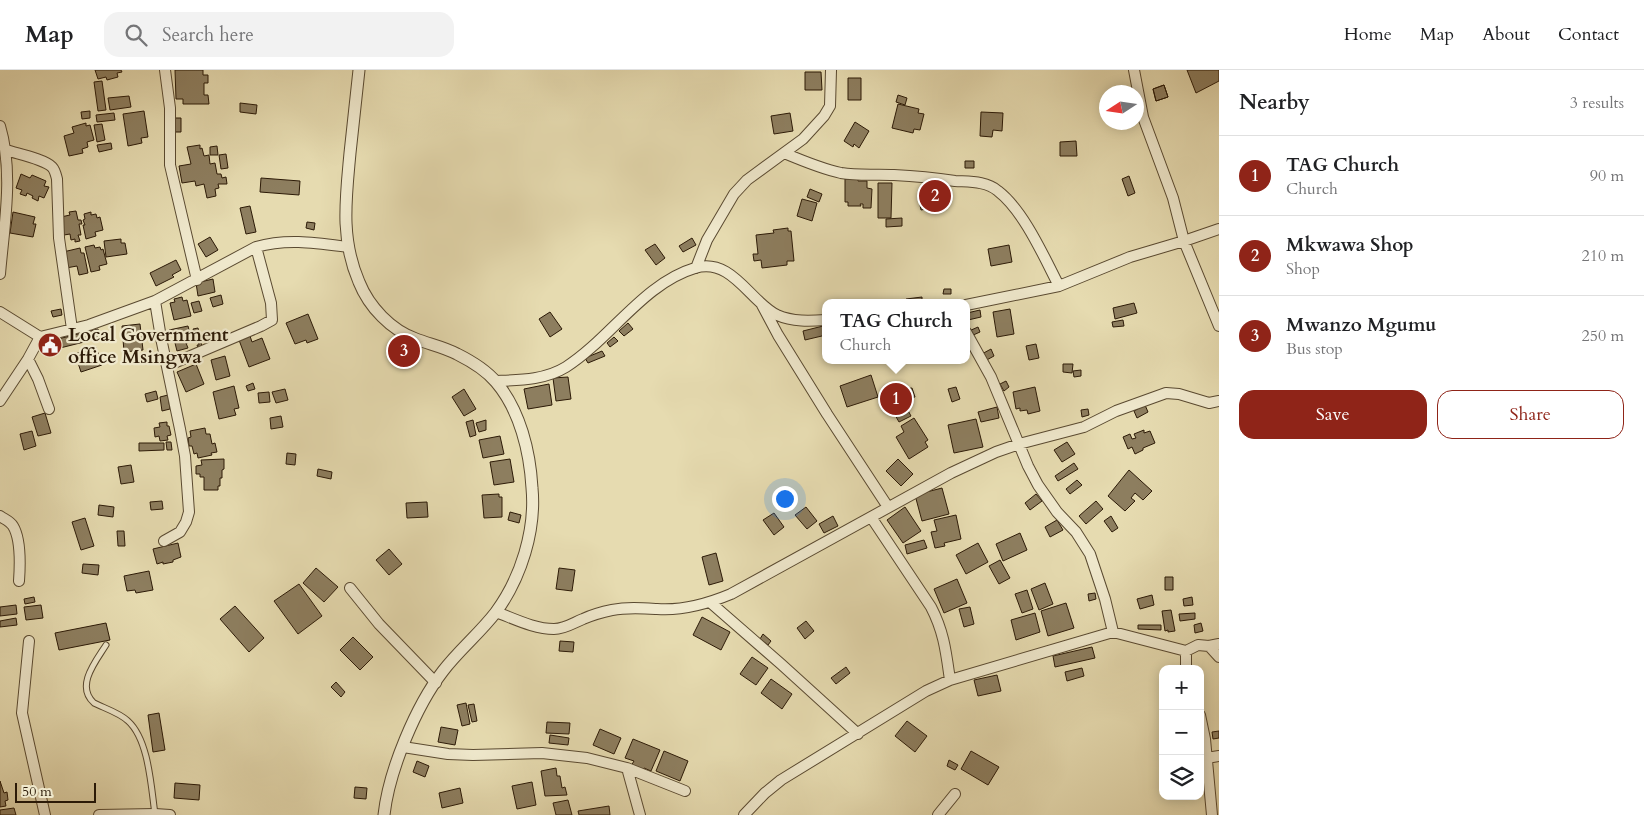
<!DOCTYPE html>
<html lang="en">
<head>
<meta charset="utf-8">
<style>
  body { margin:0; font-family:Cardo,serif; background:#f2f2f2; color:#202124 }
  .controls { position:absolute; right:15px; bottom:15px; display:grid; overflow:hidden; border-radius:10px; box-shadow:0 2px 12px #0003 }
  .controls button { width:45px; height:45px; display:grid; place-items:center; padding:0; border:0; border-bottom:1px solid #e0e0e0; background:#fff; color:#202124; font:25px sans-serif }
  .compass { position:absolute; left:1099px; top:15px; width:45px; height:45px; border-radius:50%; background:#fff; box-shadow:0 2px 12px #0003; rotate:258deg }
  .scale { position:absolute; left:15px; bottom:12px; width:81px; box-sizing:border-box; padding-left:5px; border:2px solid #2c1a07; border-top:0; font-size:14px; line-height:18px; white-space:nowrap; color:#2c1a07; -webkit-text-stroke:4px #efe8cc; paint-order:stroke }
  .you { position:absolute; left:784px; top:428px; width:18px; height:18px; margin:-12px; border:4px solid #fff; border-radius:50%; background:#1a73e8; box-shadow:0 0 0 8px #1a73e833 }
  .badge { display:grid; place-items:center; width:32px; height:32px; border-radius:50%; background:#8f2418; color:#fff; font-size:16px; font-weight:700 }
  .pin { position:absolute; translate:-50% -50%; border:2px solid #fff; box-shadow:0 1px 5px #0006 }
  .popup { position:absolute; left:822px; top:229px; width:148px; height:65px; box-sizing:border-box; display:grid; place-content:center; border-radius:10px; background:#fff; filter:drop-shadow(0 1px 4px #0005); font-size:16px; white-space:nowrap; color:#757577 }
  .popup b { font-size:19px; color:#202124 }
  .popup::after { content:''; position:absolute; left:50%; top:100%; margin-left:-10px; border:10px solid transparent; border-top-color:#fff }
  .list { margin:0; padding:0; list-style:none }
  h2 { display:flex; justify-content:space-between; align-items:center; height:65px; margin:0; padding:0 20px; font-size:21px }
  h2 small { font-size:16px; font-weight:400; color:#757577 }
  .list li { display:grid; grid-template-columns:32px 1fr auto; gap:15px; align-items:center; box-sizing:border-box; height:80px; padding:0 20px; border-top:1px solid #e0e0e0 }
  .list b { display:block; font-size:19px; white-space:nowrap }
  .list p { margin:0; font-size:16px; white-space:nowrap; color:#757577 }
  .list em { font-size:16px; font-style:normal; color:#757577 }
  .actions { display:flex; gap:10px; padding:15px 20px }
  .actions a { flex:1; padding:11px 0; border:1px solid #8f2418; border-radius:15px; text-align:center; font-size:18px; color:#8f2418 }
  .actions .main { background:#8f2418; color:#fff }
  .icon { flex:none; width:28px; height:28px; fill:none; stroke:currentColor; stroke-width:2; stroke-linecap:round; stroke-linejoin:round }
  .map { position:relative; flex:none; width:1219px; height:745px; overflow:hidden }
  header { display:flex; align-items:center; gap:30px; box-sizing:border-box; height:70px; padding:0 25px; background:#fff; border-bottom:1px solid #e0e0e0 }
  header strong { font-size:24px }
  nav { display:flex; gap:28px; margin-inline-start:auto; font-size:18px }
  .search { width:350px; height:45px; background:#f2f2f2; display:flex; align-items:center; gap:12px; box-sizing:border-box; padding:0 18px; border-radius:15px; color:#757577; font-size:19px }
  main { display:flex }
  aside { flex:1; background:#fff }
  .map>svg:first-child { display:block }
</style>
</head>
<body>
<header>
<strong>Map</strong>
<div class="search"><svg class="icon" aria-label="search" viewBox="0 0 24 24"><circle cx="10" cy="10" r="6"/><path d="M15 15l6 6"/></svg>Search here</div>
<nav><a>Home</a><a>Map</a><a>About</a><a>Contact</a></nav>
</header>
<main>
<div class="map">
<svg width="1219" height="745" viewBox="0 0 1219 745">
  <rect width="100%" height="100%" fill="#e6dbb0"/>
  <filter id="stains"><feTurbulence type="fractalNoise" baseFrequency=".004" numOctaves="4"/><feColorMatrix values="0 0 0 0 .2 0 0 0 0 .09 0 0 0 0 .02 0 0 0 .5 -.17"/></filter>
  <radialGradient id="worn" r=".72"><stop offset=".6" stop-color="#630" stop-opacity="0"/><stop offset="1" stop-color="#630" stop-opacity=".3"/></radialGradient>
  <path fill="#8d7e5f" stroke="#2c1a07" d="M95 0H121L122 2 117 3 118 7 107 10 106 7 98 9Z
    M175 0H203V5H208V13H204V25H208L209 34H183V29H176Z
    M1187 0H1219V11L1196 23Z
    M805 2H821L822 20H805Z
    M848 8H861V30H848Z
    M102 11 106 40 98 41 94 12Z
    M1164 15 1168 27 1156 31 1153 19Z
    M1164 15 1168 27 1156 31 1153 19Z
    M898 25 907 28 905 35 896 32Z
    M129 26 131 37 110 40 108 28Z
    M240 33 257 35 256 44 240 42Z
    M898 34 919 39 918 43 924 44 920 60 914 59 913 63 892 58Z
    M90 41V48L82 49 81 42Z
    M144 41 148 67 141 68 142 73 128 76 123 44Z
    M981 42 1003 43 1002 61 993 60 992 67 980 66Z
    M114 43 115 50 97 52 96 45Z
    M790 43 793 61 774 64 771 46Z
    M174 48H181V62H174Z
    M855 52 869 61 859 78 854 74 853 77 844 71Z
    M86 53V56L90 55 94 70 87 72 88 77 82 79 83 83 69 86 64 66 74 63 72 57Z
    M102 54 105 70 97 72 94 55Z
    M1076 71 1077 86H1060V72Z
    M111 73 112 79 99 82 97 75Z
    M200 75V79L202 78 204 86 209 85 210 94 215 93 217 104H221L222 108 226 107 227 114H218L219 118 215 119 216 126 207 128 204 114 196 116 195 111 182 113 179 96 191 94 187 77Z
    M217 76 218 85H210V77Z
    M226 84 228 98 221 99 219 85Z
    M965 91H974V98H965Z
    M21 104 30 108 32 105 46 111 44 116 49 117 44 128 39 126 38 131 32 128 33 126 27 123 26 126 20 124 22 120 16 118Z
    M1129 106 1135 123 1128 126 1122 109Z
    M261 108 300 111 299 125 260 122Z
    M845 109H858V111H867V118L872 119 871 138H863V134H860L861 136H848V132H845Z
    M878 113H892L891 148H878Z
    M810 119 822 124 819 132 807 127Z
    M939 121 942 136 921 140 918 125Z
    M802 129 817 133 812 151 797 146Z
    M250 136 256 162 246 164 240 138Z
    M76 141 78 150H81L82 154H79L81 165H78L80 171 75 172V169L71 170 70 164 64 165 61 147 70 145 69 142Z
    M13 142 35 147 33 154H36L33 167 10 163Z
    M91 142V145L96 144 97 148 100 147 103 160 95 162 96 166 86 169 83 155H85L83 150 85 149 84 144Z
    M902 148V156L886 157V149Z
    M307 152 315 153 314 160 306 158Z
    M788 158V161H791L794 191H787V195L762 198 761 190 754 191 753 184H758L756 165 774 163 773 160Z
    M210 167 218 180 206 187 198 174Z
    M692 168 696 175 683 182 679 176Z
    M121 169V173H125L127 184 106 187 104 171Z
    M655 174 665 188 656 195 645 180Z
    M94 175 95 178 100 177 101 180 103 179 107 194 99 196 100 200 91 202 85 177Z
    M1009 175 1012 192 991 196 988 179Z
    M80 178 81 183H84L88 203 79 205 77 196 66 198 63 182Z
    M176 190 181 200 172 205 174 207 156 216 150 203Z
    M213 209 215 222 198 226 196 213Z
    M944 219H951V224H943Z
    M221 225 223 234 213 237 210 228Z
    M182 227 183 231 187 230 191 246 174 250 170 233 175 232 174 229Z
    M922 227V233H906V229Z
    M199 231 202 241 194 243 191 233Z
    M1134 233 1137 243 1115 249 1113 238Z
    M61 239 62 245 53 247 51 241Z
    M1010 239 1014 264 997 267 993 242Z
    M980 240 981 247 968 250 967 243Z
    M550 242 562 259 550 267 539 249Z
    M308 244 318 269 307 273 306 270 295 274 286 253Z
    M1123 250 1124 256 1113 257 1112 252Z
    M628 253 633 259 624 266 619 261Z
    M140 254 143 280 124 282 122 256Z
    M188 256 191 268 195 267 193 259 198 258 202 277 198 278 197 275H199L198 268H196V271L186 273 188 278 177 281 173 265 170 266 169 260Z
    M823 256 826 265 805 270 803 261Z
    M978 257 980 262 971 266 969 261Z
    M98 259 100 268 48 281 46 276V272Z
    M250 266 252 272 262 268 270 289 249 297 239 270Z
    M614 267 618 271 610 277 607 273Z
    M1036 274 1039 288 1029 290 1026 276Z
    M96 277 102 295 81 302 75 284Z
    M991 279 994 286 983 292 980 285Z
    M602 281 605 286 588 293 585 288Z
    M225 286 230 306 216 310 211 290Z
    M196 294 204 314 186 322 177 302Z
    M1063 294H1073L1072 303 1063 302Z
    M1081 300V306L1074 307 1073 301Z
    M871 305 878 327 847 337 840 316Z
    M568 307 571 329 556 331 553 308Z
    M1006 311 1009 317 1004 321 1000 314Z
    M253 313 255 319 248 321 246 316Z
    M549 314 552 335 528 339 524 319Z
    M234 316 239 338 234 339 236 345 219 349 213 322Z
    M956 317 960 329 952 332 948 319Z
    M1035 317 1040 341 1028 344 1027 340 1020 341V338L1016 339 1013 322Z
    M912 318 915 327 906 329 904 319Z
    M285 319 288 330 276 333 272 322Z
    M464 319 476 339 464 346 452 327Z
    M156 321 158 329 147 332 145 324Z
    M269 322 270 332 259 333 258 323Z
    M898 322 911 346 899 352 886 329Z
    M168 325 170 339 162 341 160 327Z
    M1145 335 1148 342 1137 348 1134 341Z
    M997 337 999 348 981 352 978 342Z
    M1088 339 1089 345 1082 347 1081 340Z
    M45 343 51 363 38 366 32 347Z
    M281 346 283 357 271 359 270 348Z
    M914 348 928 370 925 372 928 377 909 389 896 367 904 362 901 356Z
    M976 349 983 377 954 383 948 355Z
    M473 350 476 365 470 367 466 352Z
    M486 350V360L479 362 476 353Z
    M167 352V356H169L171 365 167 366 168 370 160 371 159 366 155 367 154 358 160 357 159 353Z
    M205 358 206 364H210L212 374 215 373 217 382 211 383 212 385 198 388 197 383 194 384 192 376H189L188 368 191 367 190 361Z
    M1144 360V363L1150 361 1155 373 1143 378V380L1135 384 1132 377 1128 379 1123 367 1130 364 1132 369 1136 368 1134 364Z
    M32 361 36 376 24 380 20 364Z
    M500 366 504 384 483 388 479 370Z
    M166 372H171L172 380H167Z
    M1067 372 1075 384 1062 392 1054 380Z
    M139 373H164V380L139 381Z
    M287 383 296 384 295 395 286 394Z
    M224 389V399L222 400V408H220V416H218V420H204V407H200V404H196V396L202 395 201 390Z
    M510 389 514 412 494 415 490 392Z
    M898 389 913 404 901 416 886 401Z
    M1074 393 1078 399 1058 411 1055 406Z
    M131 395 134 412 121 414 118 397Z
    M318 399 332 402 331 409 317 406Z
    M1129 400 1152 421 1143 430 1135 423 1131 428 1135 431 1125 441 1108 426Z
    M1077 410 1082 415 1070 424 1066 419Z
    M942 418 949 444 922 451 915 425Z
    M499 424V427H502V447L484 448 482 425Z
    M1036 424 1042 431 1030 440 1025 433Z
    M162 431 163 439 151 440 150 432Z
    M1096 431 1103 439 1086 454 1079 446Z
    M427 432 428 447 407 448 406 433Z
    M99 435 114 437 113 447 98 445Z
    M806 437 817 451 807 459 795 445Z
    M905 437 921 461 903 473 887 450Z
    M510 442 521 445 519 453 508 450Z
    M774 443 784 457 774 465 763 450Z
    M956 445 961 469 944 473 945 476 935 478 931 462 937 461 934 450Z
    M833 446 838 456 824 463 819 454Z
    M1111 446 1118 458 1112 462 1104 451Z
    M85 448 94 476 81 480 72 452Z
    M1057 450 1063 460 1050 467 1045 457Z
    M117 461H124L125 476H118Z
    M1020 463 1027 480 1003 491 996 474Z
    M924 470 927 478 907 484 905 475Z
    M178 473 181 487 173 490V492L163 494V492L157 494 153 479Z
    M978 473 988 492 966 504 956 485Z
    M389 479 402 494 389 505 376 490Z
    M716 483 723 511 709 515 702 487Z
    M1000 490 1010 508 999 514 989 496Z
    M83 494 99 495 98 505 82 503Z
    M316 498 338 517 324 532 303 513Z
    M559 498 575 500 572 521 556 519Z
    M149 501 153 520 136 523 135 520 127 521 124 506Z
    M1165 507H1173V520H1165Z
    M957 509 967 533 944 543 934 519Z
    M1045 513 1053 534 1039 540 1031 519Z
    M299 514 322 546 298 564 274 531Z
    M1027 520 1033 539 1022 543 1015 524Z
    M1095 523 1096 529 1089 531 1088 524Z
    M1152 525 1154 535 1140 539 1137 529Z
    M34 527 35 532 25 534 24 529Z
    M1192 527 1193 535 1184 536 1183 529Z
    M1066 533 1074 558 1048 566 1041 541Z
    M16 535 17 544 0 546V537Z
    M41 535 43 548 26 550 24 537Z
    M235 536 264 568 249 582 220 549Z
    M970 537 974 554 964 557 959 539Z
    M1171 540 1175 561 1168 562V560L1165 561 1162 541Z
    M1035 543 1040 562 1016 570 1011 550Z
    M1195 543V549L1180 551 1179 544Z
    M702 547 730 562 721 580 693 565Z
    M16 548 17 555 0 557V551Z
    M806 551 814 561 805 569 797 558Z
    M106 553 110 570 59 580 55 563Z
    M1201 553 1203 561 1195 563 1194 555Z
    M1138 555H1161V560L1138 559Z
    M763 564 771 571 768 575 760 569Z
    M353 567 373 587 360 600 340 580Z
    M560 571 574 572 573 582 559 581Z
    M1092 577 1095 588 1055 597 1053 586Z
    M752 587 768 598 756 615 740 604Z
    M846 597 850 603 836 614 831 608Z
    M1082 598 1084 606 1067 611 1065 602Z
    M997 605 1001 621 978 626 974 610Z
    M771 609 792 624 782 639 761 623Z
    M336 612 345 622 341 627 331 617Z
    M466 633 470 654 462 656 457 635Z
    M474 634 477 651 472 652 468 635Z
    M159 643 165 680 153 682 148 645Z
    M907 651 927 666 915 682 895 666Z
    M547 652 570 653 569 664 546 663Z
    M441 657 458 660 455 675 438 672Z
    M600 659 621 668 614 684 593 675Z
    M1219 661V668L1213 669 1212 662Z
    M550 665 569 668 568 675 549 673Z
    M633 669 660 680 651 701 644 698 643 701 631 696 634 691 625 688Z
    M664 681 688 691 680 711 656 701Z
    M971 681 999 697 988 715 961 699Z
    M949 690 958 695 955 700 947 696Z
    M417 691 429 696 425 707 413 702Z
    M556 698 557 706H560L562 718 565 717 567 725 545 726 541 701Z
    M0 711 4 723 7 722 8 730 5 731 6 736 0 737Z
    M532 712 536 735 517 739 512 716Z
    M175 713 200 715 199 730 174 728Z
    M355 717 367 718 366 729 354 728Z
    M460 718 463 733 442 738 439 723Z
    M568 730 572 745H556L553 733Z
    M609 736 610 745H579L578 741Z
    M14 738 16 745H0V740Z"/>
  <g fill="none" stroke-linecap="round" stroke-linejoin="round">
    <defs>
      <path id="service" d="M106 575C96 591 75 616 94 633 104 638 120 643 128 651 149 670 151 717 155 744"/>
      <path id="minor" d="M165 0 170 38V95L197 210
        M0 56C14 103 4 156 0 204
        M6 80C18 84 44 89 52 97 55 100 56 105 57 109L59 168 72 259
        M784 83C803 91 822 99 841 103 859 106 876 104 894 105 914 106 935 108 955 111 970 112 986 111 998 121 1024 141 1044 187 1059 216
        M1219 159 1184 171 1219 256
        M696 198 707 170 734 124 747 110 803 69 824 46 830 36 831 0
        M155 231 161 268 180 359 185 386 189 442 186 452 180 462 164 471
        M762 235 778 265 827 344 888 437
        M966 235 1059 216 1130 187 1184 171 1173 128 1143 47 1134 0
        M0 242 40 267 89 255 155 231 256 177C287 168 317 173 348 177
        M966 262 991 307 1028 396 1038 415 1057 442 1076 462 1090 484 1105 529 1113 562
        M28 289 38 309 49 339
        M167 296 261 256 272 250 271 233 256 177
        M496 311C520 310 545 310 566 297 610 269 644 213 695 198 732 187 750 232 777 245 793 252 810 251 826 250
        M0 331 28 289 40 267
        M0 446C4 449 10 451 13 456 21 469 20 497 19 511
        M871 447 931 537C944 562 946 582 950 610
        M350 518 379 554 436 613
        M711 533 781 594 858 664
        M496 542C515 549 534 559 554 559 565 559 573 553 583 549 592 545 602 542 612 540 627 537 641 538 657 539 683 541 707 534 731 524L951 403 996 382 1019 374 1084 357 1116 341 1166 323 1179 324 1209 333 1219 331
        M29 571 22 643 45 745
        M1209 576 1219 587
        M1186 581V599
        M1200 645 1205 669 1212 745
        M403 677 448 684 473 685 542 683 587 688 627 698 685 721
        M1207 688 1219 686
        M627 698 640 745
        M99 745 155 744 170 745
        M744 745 765 723 781 710 926 621 950 610 1113 562 1186 581 1198 575 1209 576 1219 574
        M938 745 955 724"/>
      <path id="tertiary" d="M359 0C356 28 353 55 350 83 346 128 340 168 359 212 369 237 391 260 416 269 429 274 444 277 457 284 471 291 486 300 496 312 520 340 530 382 532 418 536 460 521 508 496 542 480 563 459 580 443 601 416 636 389 700 384 745"/>
    </defs>
    <use href="#service" stroke="#5a4a31" stroke-width="7"/>
    <use href="#minor" stroke="#5a4a31" stroke-width="12"/>
    <use href="#tertiary" stroke="#5a4a31" stroke-width="13"/>
    <use href="#service" stroke="#efe8cc" stroke-width="5"/>
    <use href="#minor" stroke="#efe8cc" stroke-width="10"/>
    <use href="#tertiary" stroke="#efe8cc" stroke-width="11"/>
  </g>
  <defs>
    <symbol id="civic-disc" viewBox="-11 -11 22 22"><circle r="9.5" fill="#8f2418" stroke="#efe8cc"/><path d="M-.6-6.5H3V-4.5H.6V-3L4-1V1h2V6H-6V1h2V-1L-.6-3ZM-1.2 2.5V6h2.4V2.5Z" fill="#fff"/></symbol>
  </defs>
  <g fill-rule="evenodd">
    <use href="#civic-disc" x="36" y="261" width="28" height="28"/>
  </g>
  <g text-anchor="middle" stroke-width="4.5" stroke-linejoin="round" paint-order="stroke">
    <g font-size="19" font-weight="bold" fill="#2c1a07" stroke="#efe8cc" text-anchor="start">
      <text x="68" y="271">Local Government<tspan x="68" dy="22">office Msingwa</tspan></text>
    </g>
  </g>
  <rect width="100%" height="100%" filter="url(#stains)"/>
  <rect width="100%" height="100%" fill="url(#worn)"/>
</svg>
<div class="controls">
<button>+</button>
<button>−</button>
<button><svg class="icon" aria-label="layers" viewBox="0 0 24 24"><path d="M12 4l9 5-9 5-9-5zM3 14l9 5 9-5"/></svg></button>
</div>
<svg class="compass" viewBox="-18 -18 36 36"><path d="M0-13l5 13h-10z" fill="#e53935"/><path d="M0 13l5-13h-10z" fill="#757577"/></svg>
<div class="scale">50 m</div>
<div class="you"></div>
<div class="pin badge" style="left:896px;top:329px">1</div>
<div class="popup"><b>TAG Church</b>Church</div>
<div class="pin badge" style="left:935px;top:126px">2</div>
<div class="pin badge" style="left:404px;top:281px">3</div>
</div>
<aside>
<h2>Nearby<small>3 results</small></h2>
<ul class="list">
<li><span class="badge">1</span><div><b>TAG Church</b><p>Church</p></div><em>90 m</em></li>
<li><span class="badge">2</span><div><b>Mkwawa Shop</b><p>Shop</p></div><em>210 m</em></li>
<li><span class="badge">3</span><div><b>Mwanzo Mgumu</b><p>Bus stop</p></div><em>250 m</em></li>
</ul>
<div class="actions"><a class="main">Save</a><a>Share</a></div>
</aside>
</main>
</body>
</html>
